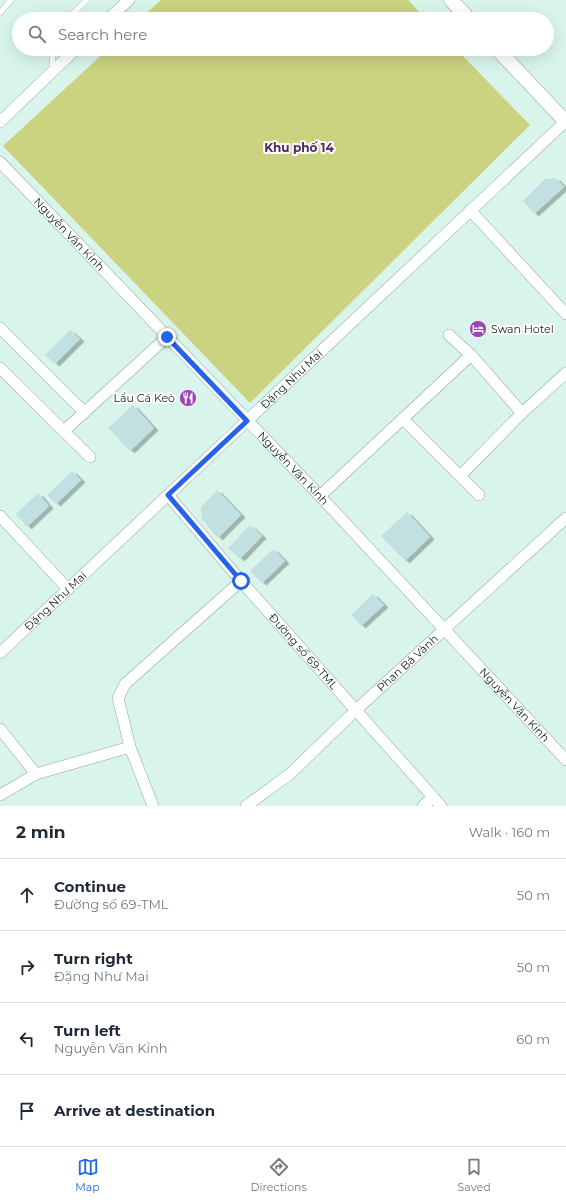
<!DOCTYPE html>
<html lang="en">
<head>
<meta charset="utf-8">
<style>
  body { margin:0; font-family:Montserrat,sans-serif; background:#f6f6f7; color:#1f2937 }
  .stop { position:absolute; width:12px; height:12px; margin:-9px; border:3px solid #2563eb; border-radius:50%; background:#fff }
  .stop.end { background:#2563eb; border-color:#fff; box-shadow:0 1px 4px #0008 }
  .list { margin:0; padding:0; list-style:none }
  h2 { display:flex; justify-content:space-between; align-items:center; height:52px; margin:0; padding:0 16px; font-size:17px }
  h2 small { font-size:13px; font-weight:400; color:#747a83 }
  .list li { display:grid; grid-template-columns:26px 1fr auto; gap:12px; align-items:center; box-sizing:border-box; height:72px; padding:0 16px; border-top:1px solid #e0e1e3 }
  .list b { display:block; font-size:15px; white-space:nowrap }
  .list p { margin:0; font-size:13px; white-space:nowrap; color:#747a83 }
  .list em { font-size:13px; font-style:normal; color:#747a83 }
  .icon { flex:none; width:22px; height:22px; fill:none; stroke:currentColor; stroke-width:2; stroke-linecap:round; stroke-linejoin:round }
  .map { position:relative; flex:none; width:566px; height:806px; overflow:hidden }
  .search { position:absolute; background:#fff; box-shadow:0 4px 16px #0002; left:12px; right:12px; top:12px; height:44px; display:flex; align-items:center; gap:10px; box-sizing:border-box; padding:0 14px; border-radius:22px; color:#747a83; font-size:15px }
  .sheet { height:340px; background:#fff }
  nav { display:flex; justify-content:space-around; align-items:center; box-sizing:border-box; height:56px; border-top:1px solid #e0e1e3; background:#fff; font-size:11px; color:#747a83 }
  nav a { display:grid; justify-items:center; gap:2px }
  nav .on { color:#2563eb }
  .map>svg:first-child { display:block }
</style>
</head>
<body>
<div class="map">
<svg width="566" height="806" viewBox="0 0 566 806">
  <defs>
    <filter id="shadow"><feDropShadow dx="4.5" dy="2.5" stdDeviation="0" flood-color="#0004"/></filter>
  </defs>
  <rect width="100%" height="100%" fill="#d9f5eb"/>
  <path fill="#cbd380" d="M161 0H408L426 19H140Z
    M108 49H456L530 125 250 403 3 146Z"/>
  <path fill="#c1e0e2" filter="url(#shadow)" d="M556 178 564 187 534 214 523 201 545 179Z
    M70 330 80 339 55 364 45 355Z
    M133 405 154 428 130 451 108 428Z
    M72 471 81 480 56 504 47 495Z
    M217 490 241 515 218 538 202 519 201 507Z
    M38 493 49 506 27 527 16 514Z
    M407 512 430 537 405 561 381 536Z
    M250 525 262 536 240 559 228 548Z
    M273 549 285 561 262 583 250 571Z
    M373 594 384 605 361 626 351 615Z"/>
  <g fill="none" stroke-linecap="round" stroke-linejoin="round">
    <defs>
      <path id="service" d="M0 13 11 0
        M67 19 87 0
        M52 49 53 70"/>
      <g id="minor">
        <path d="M108 19 129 0"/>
        <path d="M0 122 76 49"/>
        <path id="s1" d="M0 162 320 496 566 760"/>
        <path d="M470 210 566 314"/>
        <path d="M0 328 84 412"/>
        <path d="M449 335 471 355 522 413"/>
        <path d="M0 368 90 457"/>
        <path d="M403 419 479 495"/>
        <path d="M65 430 167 337"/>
        <path d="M460 476 522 413 566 373"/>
        <path id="s2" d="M168 495 241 581 441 806"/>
        <path d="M320 496 471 355"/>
        <path d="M0 516 68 589"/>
        <path id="s3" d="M0 653 566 121"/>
        <path d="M0 729 36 774"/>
        <path d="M0 795 36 774 130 747"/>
        <path d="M153 806 130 747 118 698 125 684 241 581"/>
        <path id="s4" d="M246 806 290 774 356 710 566 518"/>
        <path d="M423 806 433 797"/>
      </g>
      <path id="tertiary" d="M451 0 469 19
        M497 49 566 122"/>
    </defs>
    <use href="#service" stroke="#8da89e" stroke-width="6"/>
    <use href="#minor" stroke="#8da89e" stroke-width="12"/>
    <use href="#tertiary" stroke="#8da89e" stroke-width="15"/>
    <use href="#service" stroke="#fff" stroke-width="5.5"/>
    <use href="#minor" stroke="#fff" stroke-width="11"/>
    <use href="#tertiary" stroke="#fff" stroke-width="14"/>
  </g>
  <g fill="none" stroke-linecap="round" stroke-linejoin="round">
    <path stroke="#2563eb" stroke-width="5" d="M167 337 247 421 168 495 241 581"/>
  </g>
  <defs>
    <symbol id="hotel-disc" viewBox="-11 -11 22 22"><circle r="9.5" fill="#9a47b6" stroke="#fff"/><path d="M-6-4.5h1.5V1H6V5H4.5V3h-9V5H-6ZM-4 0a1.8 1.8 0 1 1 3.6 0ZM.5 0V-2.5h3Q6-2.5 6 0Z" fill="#fff"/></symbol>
    <symbol id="restaurant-disc" viewBox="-11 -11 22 22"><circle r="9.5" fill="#9a47b6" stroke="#fff"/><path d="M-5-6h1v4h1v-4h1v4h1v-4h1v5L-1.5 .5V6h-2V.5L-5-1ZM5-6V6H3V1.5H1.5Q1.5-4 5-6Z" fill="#fff"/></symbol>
  </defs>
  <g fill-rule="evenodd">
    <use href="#hotel-disc" x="468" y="319" width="20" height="20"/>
    <use href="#restaurant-disc" x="178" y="388" width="20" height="20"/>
  </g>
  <g text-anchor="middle" stroke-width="4" stroke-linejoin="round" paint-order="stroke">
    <g font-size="11" fill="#151f1b" stroke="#fff">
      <text dy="4" stroke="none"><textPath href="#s1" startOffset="100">Nguyễn Văn Kỉnh</textPath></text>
      <text dy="4" stroke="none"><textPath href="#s3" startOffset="400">Đặng Như Mai</textPath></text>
      <text dy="4" stroke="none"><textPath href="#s1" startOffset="424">Nguyễn Văn Kỉnh</textPath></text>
      <text dy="4" stroke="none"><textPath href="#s3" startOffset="76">Đặng Như Mai</textPath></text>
      <text dy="4" stroke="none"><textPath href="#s2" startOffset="207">Đường số 69-TML</textPath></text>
      <text dy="4" stroke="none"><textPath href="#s4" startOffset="216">Phan Bá Vành</textPath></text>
      <text dy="4" stroke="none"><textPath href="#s1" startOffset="748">Nguyễn Văn Kỉnh</textPath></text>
    </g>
    <g font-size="11" fill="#151f1b" stroke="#fff" text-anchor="start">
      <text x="491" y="333">Swan Hotel</text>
      <text x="175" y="402" text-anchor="end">Lẩu Cá Keò</text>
    </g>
    <g font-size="12" font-weight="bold" fill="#51295e" stroke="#fff">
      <text x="299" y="152">Khu phố 14</text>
    </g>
  </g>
</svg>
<div class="stop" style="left:241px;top:581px"></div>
<div class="stop end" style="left:167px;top:337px"></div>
<div class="search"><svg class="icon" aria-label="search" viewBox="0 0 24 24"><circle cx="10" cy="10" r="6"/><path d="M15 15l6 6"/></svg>Search here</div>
</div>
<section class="sheet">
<h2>2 min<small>Walk · 160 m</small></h2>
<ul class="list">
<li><svg class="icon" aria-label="ahead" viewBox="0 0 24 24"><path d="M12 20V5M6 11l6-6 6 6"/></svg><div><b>Continue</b><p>Đường số 69-TML</p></div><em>50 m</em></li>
<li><svg class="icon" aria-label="right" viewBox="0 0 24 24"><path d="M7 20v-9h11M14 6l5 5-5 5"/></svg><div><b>Turn right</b><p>Đặng Như Mai</p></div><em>50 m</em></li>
<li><svg class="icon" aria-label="left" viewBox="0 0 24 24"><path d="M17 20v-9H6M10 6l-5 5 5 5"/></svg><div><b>Turn left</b><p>Nguyễn Văn Kỉnh</p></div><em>60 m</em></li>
<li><svg class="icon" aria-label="arrive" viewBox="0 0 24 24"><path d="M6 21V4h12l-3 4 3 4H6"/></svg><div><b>Arrive at destination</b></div></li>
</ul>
</section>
<nav>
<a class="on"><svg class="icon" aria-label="map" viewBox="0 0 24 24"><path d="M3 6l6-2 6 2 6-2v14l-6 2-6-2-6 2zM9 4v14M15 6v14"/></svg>Map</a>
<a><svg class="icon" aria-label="directions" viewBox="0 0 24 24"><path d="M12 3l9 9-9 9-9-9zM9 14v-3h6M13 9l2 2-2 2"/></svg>Directions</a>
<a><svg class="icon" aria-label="saved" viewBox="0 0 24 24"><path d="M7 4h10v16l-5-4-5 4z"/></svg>Saved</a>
</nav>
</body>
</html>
